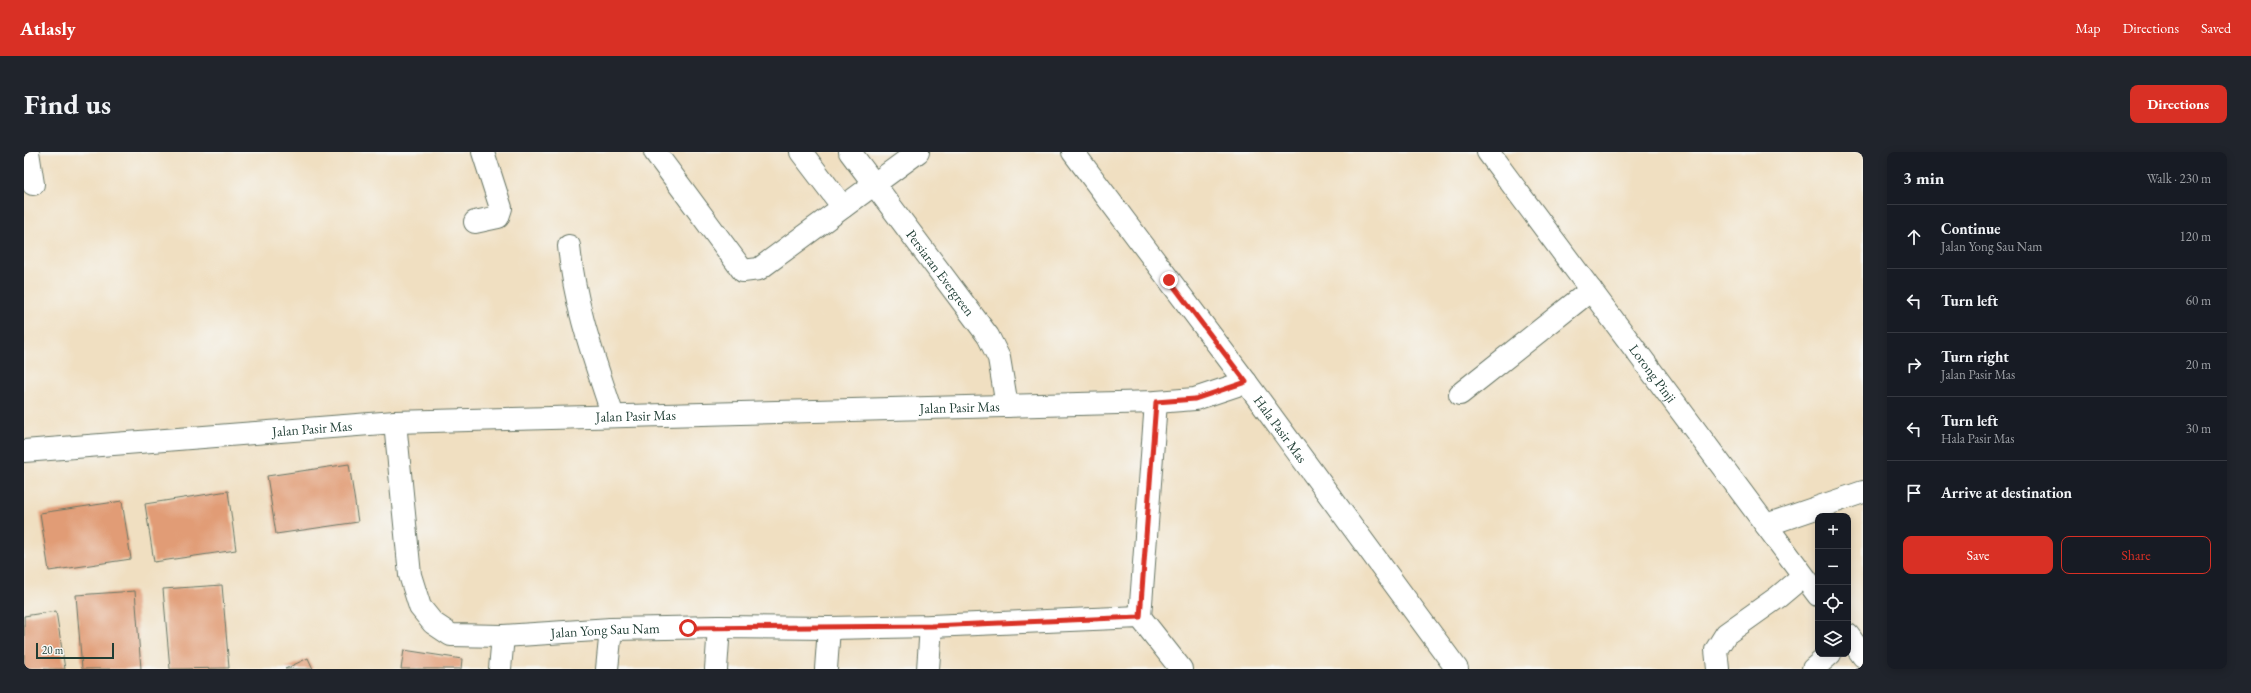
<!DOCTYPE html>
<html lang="en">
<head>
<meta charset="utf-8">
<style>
  body { margin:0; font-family:"EB Garamond",serif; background:#20242c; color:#f1f3f6 }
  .controls { position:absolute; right:12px; bottom:12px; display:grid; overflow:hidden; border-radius:8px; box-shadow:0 2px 10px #0003 }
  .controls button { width:36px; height:36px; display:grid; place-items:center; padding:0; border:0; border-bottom:1px solid #363941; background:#171b24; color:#f1f3f6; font:20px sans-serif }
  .scale { position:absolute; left:12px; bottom:10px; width:78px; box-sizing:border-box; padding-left:4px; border:2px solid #1f3d34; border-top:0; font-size:11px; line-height:14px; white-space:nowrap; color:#1f3d34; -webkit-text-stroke:3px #f6f6f2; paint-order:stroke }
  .stop { position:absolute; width:12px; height:12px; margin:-9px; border:3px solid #d93025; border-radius:50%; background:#fff }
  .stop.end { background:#d93025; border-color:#fff; box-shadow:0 1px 4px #0008 }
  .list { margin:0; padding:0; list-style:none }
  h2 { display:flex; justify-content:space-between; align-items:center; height:52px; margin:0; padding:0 16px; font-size:17px }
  h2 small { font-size:13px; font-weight:400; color:#9ea1a6 }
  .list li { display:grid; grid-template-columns:26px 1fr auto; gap:12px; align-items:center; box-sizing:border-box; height:64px; padding:0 16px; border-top:1px solid #363941 }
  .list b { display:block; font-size:15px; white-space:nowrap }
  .list p { margin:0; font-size:13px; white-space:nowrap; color:#9ea1a6 }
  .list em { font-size:13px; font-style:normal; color:#9ea1a6 }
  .actions { display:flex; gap:8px; padding:12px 16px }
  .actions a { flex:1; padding:9px 0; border:1px solid #d93025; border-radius:8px; text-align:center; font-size:14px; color:#d93025 }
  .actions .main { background:#d93025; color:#fff }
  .icon { flex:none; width:22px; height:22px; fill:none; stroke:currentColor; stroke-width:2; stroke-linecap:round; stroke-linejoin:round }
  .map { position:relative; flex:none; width:1839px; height:517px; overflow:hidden; border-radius:8px }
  header { display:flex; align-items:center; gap:24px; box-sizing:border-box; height:56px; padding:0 20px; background:#d93025; color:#fff }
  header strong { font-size:19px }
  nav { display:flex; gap:22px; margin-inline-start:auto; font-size:14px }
  .intro { display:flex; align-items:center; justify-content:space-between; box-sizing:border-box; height:96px; padding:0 24px }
  h1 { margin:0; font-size:28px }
  .button { padding:10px 18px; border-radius:8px; background:#d93025; color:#fff; font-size:14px; font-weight:700 }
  main { display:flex; gap:24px; padding:0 24px }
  aside { flex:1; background:#171b24; border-radius:8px; box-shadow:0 2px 10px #0003 }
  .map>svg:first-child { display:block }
</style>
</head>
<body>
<header>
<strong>Atlasly</strong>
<nav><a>Map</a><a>Directions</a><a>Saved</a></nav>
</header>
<div class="intro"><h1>Find us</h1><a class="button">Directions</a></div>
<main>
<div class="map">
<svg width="1839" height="517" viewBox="0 0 1839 517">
  <rect width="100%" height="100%" fill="#f6f6f2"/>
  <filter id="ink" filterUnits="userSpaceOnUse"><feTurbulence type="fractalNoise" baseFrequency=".025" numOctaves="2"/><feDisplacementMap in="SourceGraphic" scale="8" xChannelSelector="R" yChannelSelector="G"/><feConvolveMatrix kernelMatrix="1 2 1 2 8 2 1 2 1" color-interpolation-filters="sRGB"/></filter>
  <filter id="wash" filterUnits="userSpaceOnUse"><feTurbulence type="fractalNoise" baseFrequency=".012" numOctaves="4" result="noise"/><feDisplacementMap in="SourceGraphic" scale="16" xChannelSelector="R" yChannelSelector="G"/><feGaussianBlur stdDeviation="0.9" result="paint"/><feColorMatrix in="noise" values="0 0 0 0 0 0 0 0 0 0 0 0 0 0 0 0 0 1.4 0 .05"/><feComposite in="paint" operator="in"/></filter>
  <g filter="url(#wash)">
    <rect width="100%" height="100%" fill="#f0dfc1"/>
    <g id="blocks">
      <path fill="#e19c76" d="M325 312 334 370 252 382 243 324Z
        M204 339 212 398 130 410 121 352Z
        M98 349 107 407 25 419 16 361Z
        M198 433 205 516 146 517 139 437Z
        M111 439 117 517H58L52 443Z
        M32 459 41 517H0V464Z
        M380 498 438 507 437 517H377Z
        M284 506 289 517H261Z"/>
    </g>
  </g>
  <g filter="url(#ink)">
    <use href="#blocks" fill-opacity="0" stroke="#687665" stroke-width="1"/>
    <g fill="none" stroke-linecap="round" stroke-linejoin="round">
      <defs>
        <g id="minor">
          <path d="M4 0 9 32"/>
          <path d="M631 0 719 119 735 117 894 0"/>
          <path d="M777 0 819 55"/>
          <path id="s1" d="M826 0 964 184 975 206 983 254"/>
          <path id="s2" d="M1049 0 1222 230 1433 517"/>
          <path id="s3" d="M1464 0 1794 443"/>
          <path d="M451 70 474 65 477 56 459 0"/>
          <path d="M545 94C551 156 570 206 589 264"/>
          <path d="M1436 242 1567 138"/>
          <path id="s4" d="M371 270 386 423 396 455 409 471 427 483 479 484 587 477 695 475 805 476 907 474 1116 465 1157 517"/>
          <path id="s5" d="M0 299 371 270 1132 250 1171 247 1222 230"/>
          <path d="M1742 373 1839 340"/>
          <path d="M1116 465 1132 250"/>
          <path d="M1824 483 1839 504"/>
          <path d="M476 517 479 484"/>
          <path d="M583 517 587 477"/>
          <path d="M692 517 695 475"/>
          <path d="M802 517 805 476"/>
          <path d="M904 517 907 474"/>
          <path d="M1694 517 1692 498 1702 482 1754 445 1779 424"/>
          <path d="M1789 517 1806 502"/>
        </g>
      </defs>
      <use href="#minor" stroke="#687665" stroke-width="24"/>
      <use href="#minor" stroke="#fff" stroke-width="22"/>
    </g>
  </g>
  <g fill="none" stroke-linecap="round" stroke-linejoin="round" filter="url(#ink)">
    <path stroke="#d93025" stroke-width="5" d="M664 476 907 474 1116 465 1132 250 1171 247 1222 230 1145 128"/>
  </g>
  <g text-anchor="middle" stroke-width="3" stroke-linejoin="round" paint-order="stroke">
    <g font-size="14" fill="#1f3d34" stroke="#f6f6f2">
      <text dy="5" stroke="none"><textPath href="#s1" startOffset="151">Persiaran Evergreen</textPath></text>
      <text dy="5" stroke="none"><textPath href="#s3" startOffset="276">Lorong Pinji</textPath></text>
      <text dy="5" stroke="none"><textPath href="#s5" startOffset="937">Jalan Pasir Mas</textPath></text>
      <text dy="5" stroke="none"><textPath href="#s5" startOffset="613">Jalan Pasir Mas</textPath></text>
      <text dy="5" stroke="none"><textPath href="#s5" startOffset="289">Jalan Pasir Mas</textPath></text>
      <text dy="5" stroke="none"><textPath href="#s2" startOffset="346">Hala Pasir Mas</textPath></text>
      <text dy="5" stroke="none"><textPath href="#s4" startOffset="384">Jalan Yong Sau Nam</textPath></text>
    </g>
  </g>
</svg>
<div class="controls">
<button>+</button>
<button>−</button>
<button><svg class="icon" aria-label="locate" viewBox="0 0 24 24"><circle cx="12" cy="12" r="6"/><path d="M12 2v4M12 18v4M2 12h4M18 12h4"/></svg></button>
<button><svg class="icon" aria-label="layers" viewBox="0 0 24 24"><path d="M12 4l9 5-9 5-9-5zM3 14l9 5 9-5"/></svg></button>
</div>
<div class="scale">20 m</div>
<div class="stop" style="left:664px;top:476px"></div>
<div class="stop end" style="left:1145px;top:128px"></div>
</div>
<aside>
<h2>3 min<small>Walk · 230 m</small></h2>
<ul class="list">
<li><svg class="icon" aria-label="ahead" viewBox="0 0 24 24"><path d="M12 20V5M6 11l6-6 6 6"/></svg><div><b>Continue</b><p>Jalan Yong Sau Nam</p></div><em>120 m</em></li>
<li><svg class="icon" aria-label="left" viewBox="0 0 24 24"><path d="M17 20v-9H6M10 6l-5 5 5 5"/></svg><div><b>Turn left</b></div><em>60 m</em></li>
<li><svg class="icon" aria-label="right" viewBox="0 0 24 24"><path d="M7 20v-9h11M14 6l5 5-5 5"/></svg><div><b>Turn right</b><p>Jalan Pasir Mas</p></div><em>20 m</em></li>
<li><svg class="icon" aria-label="left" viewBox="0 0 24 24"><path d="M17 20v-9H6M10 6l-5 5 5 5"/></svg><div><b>Turn left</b><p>Hala Pasir Mas</p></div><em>30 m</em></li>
<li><svg class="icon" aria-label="arrive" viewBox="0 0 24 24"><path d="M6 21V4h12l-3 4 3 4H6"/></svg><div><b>Arrive at destination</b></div></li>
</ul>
<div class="actions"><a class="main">Save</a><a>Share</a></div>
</aside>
</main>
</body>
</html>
